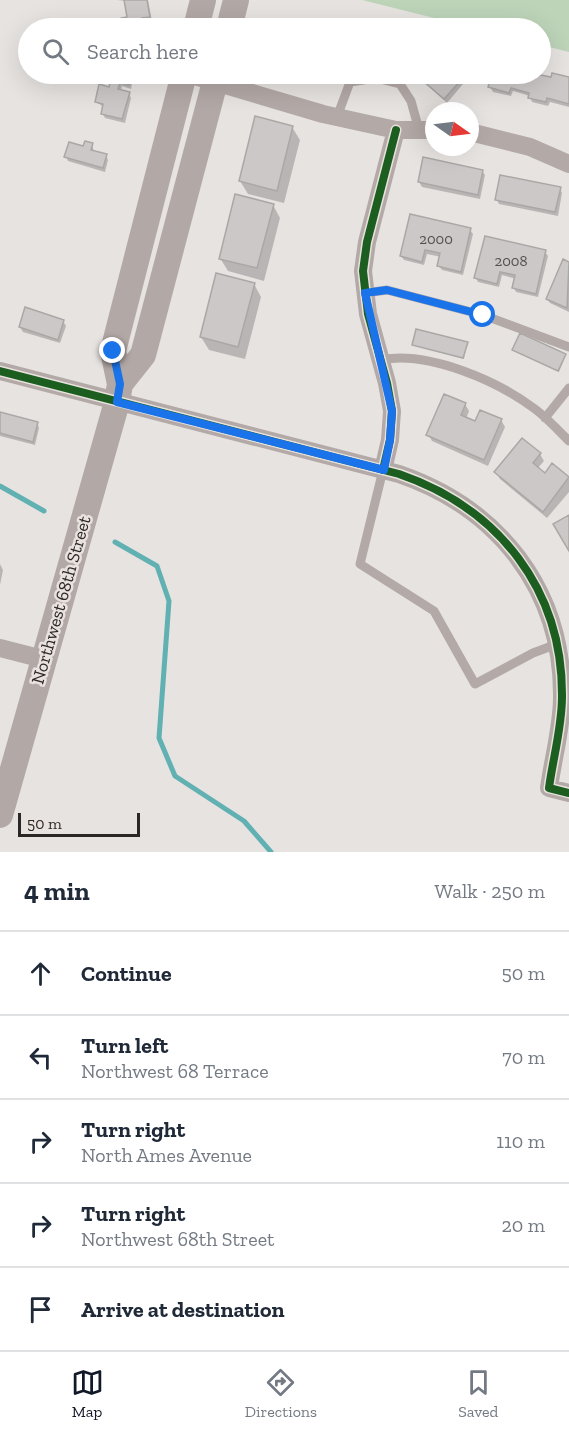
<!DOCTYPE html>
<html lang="en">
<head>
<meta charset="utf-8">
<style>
  body { margin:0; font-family:"Zilla Slab",serif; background:#f6f6f7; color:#1f2937 }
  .compass { position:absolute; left:425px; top:102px; width:54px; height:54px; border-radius:50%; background:#fff; box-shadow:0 6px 24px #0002; rotate:104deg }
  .scale { position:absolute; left:18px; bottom:15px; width:122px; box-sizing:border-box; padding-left:6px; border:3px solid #2a2726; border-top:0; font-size:16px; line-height:21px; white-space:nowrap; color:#2a2726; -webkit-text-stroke:4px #eae2de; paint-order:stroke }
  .stop { position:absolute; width:18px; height:18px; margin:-14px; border:4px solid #1a73e8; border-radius:50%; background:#fff }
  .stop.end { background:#1a73e8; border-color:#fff; box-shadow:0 2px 6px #0008 }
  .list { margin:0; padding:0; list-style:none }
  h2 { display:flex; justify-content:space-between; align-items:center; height:78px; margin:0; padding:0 24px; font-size:26px }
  h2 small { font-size:20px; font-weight:400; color:#747a83 }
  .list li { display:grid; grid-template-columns:39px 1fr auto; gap:18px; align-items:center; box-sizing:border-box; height:84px; padding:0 24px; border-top:2px solid #e0e1e3 }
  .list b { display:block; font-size:22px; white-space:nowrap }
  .list p { margin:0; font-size:20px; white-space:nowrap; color:#747a83 }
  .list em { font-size:20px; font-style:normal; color:#747a83 }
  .icon { flex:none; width:33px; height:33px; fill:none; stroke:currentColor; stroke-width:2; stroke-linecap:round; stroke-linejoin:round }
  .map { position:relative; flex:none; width:569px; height:852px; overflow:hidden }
  .search { position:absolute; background:#fff; box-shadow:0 6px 24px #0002; left:18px; right:18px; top:18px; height:66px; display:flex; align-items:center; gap:15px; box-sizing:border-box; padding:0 21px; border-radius:33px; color:#747a83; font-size:22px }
  .sheet { height:498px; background:#fff }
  nav { display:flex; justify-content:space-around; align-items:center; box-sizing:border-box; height:84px; border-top:2px solid #e0e1e3; background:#fff; font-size:16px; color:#747a83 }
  nav a { display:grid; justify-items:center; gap:3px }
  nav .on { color:#111827 }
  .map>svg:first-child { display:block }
</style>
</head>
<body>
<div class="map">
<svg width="569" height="852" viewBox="0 0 569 852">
  <rect width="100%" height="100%" fill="#e7e3e1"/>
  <path fill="#bdd4b9" d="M362 0H569V52L541 45 540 28H474Z"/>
  <path fill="#0003" d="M117 0H148L152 21 144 22 145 28H125L123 19H128L126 1Z
    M114 74H131L133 79 131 89 122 86 121 91 129 94 131 98 125 123 105 118 103 114 104 107 96 102 110 88Z
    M415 74H453L463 84 447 103Z
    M494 74H537L552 79H569V107L550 102 548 106 532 102 530 96 513 91 511 96 493 92 490 87Z
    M292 127 300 140 284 203 248 194 240 181Z
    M92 144 94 152 106 155 108 160 105 172 68 161 66 157Z
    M482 171 485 175 480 199 422 187 419 182Z
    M560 189 562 193 558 216 499 204 497 200Z
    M273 205 280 218 264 281 228 271 220 258Z
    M470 230 473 234 463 275 442 270 439 266 441 257 427 254 424 265 404 260 401 256Z
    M545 252 548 256 538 297 516 292 514 288 516 279 502 275 499 287 478 282 476 278Z
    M564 261 569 263V312L550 303 547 299Z
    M254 284 261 297 245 359 209 350 201 337Z
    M63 321 66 326 60 343 23 332 20 327Z
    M467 343 464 359 414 344Z
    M514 350 564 356 565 357 559 372Z
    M465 404 469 411 466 419 476 423 501 420 505 427 488 466 432 441 428 434Z
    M0 414 37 423 39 428 35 445 0 436Z
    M540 454 544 461 537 469 545 475 553 466 569 479V492L547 518 500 479 496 472Z
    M0 564 3 570 0 585Z"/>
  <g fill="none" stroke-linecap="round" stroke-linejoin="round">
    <path stroke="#61b0b2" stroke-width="5" d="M0 486 44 511
      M115 542 157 566 169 601 159 738 175 776 244 821 271 852"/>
  </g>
  <path fill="#ccc8c7" stroke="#aaa8a6" stroke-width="1.5" d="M124 0H147L150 17 142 18 144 28H123L121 18 127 17Z
    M552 73 569 77V104L547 98 546 102 528 98 529 93 511 88 509 93 488 87 492 74H536L551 77Z
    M112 74H131L129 85 120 83 118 89 130 92 122 119 101 114 103 104 95 102 99 84 109 87Z
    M415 74H456L462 79 444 99Z
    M255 116 293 126 277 191 239 181Z
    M85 141 93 143 91 150 107 154 103 168 64 157 69 142 83 146Z
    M423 157 483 170 478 195 418 182Z
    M500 175 561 187 555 212 495 200Z
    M235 194 274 204 257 268 219 259Z
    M410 214 471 228 461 272 437 266 440 253 425 250 422 262 400 256Z
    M485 236 546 250 536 294 512 288 515 275 500 272 497 284 474 278Z
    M563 259 569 262 567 308 546 299Z
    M216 273 255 283 238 347 200 337Z
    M25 307 64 320 58 340 19 327Z
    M416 329 468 342 463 358 412 345Z
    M520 333 566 354 558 371 512 350Z
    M444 394 466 403 461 415 475 421 480 410 502 419 484 460 426 435Z
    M0 412 38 422 33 442 0 433Z
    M522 438 541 453 533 463 545 473 552 463 569 477 543 512 494 472Z
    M569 515V551L553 524Z"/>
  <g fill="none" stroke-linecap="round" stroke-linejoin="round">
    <path stroke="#b3a9a7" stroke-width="9" d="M337 117 350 82 376 78 400 84 411 101 419 130
      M365 293 387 290 483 315 569 347
      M381 360C427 350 498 381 535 409 547 418 558 430 569 441
      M545 418 569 388
      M383 470 360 564 434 611 475 684 533 653 557 644"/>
    <path stroke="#b3a9a7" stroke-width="18" d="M188 74 323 114 396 130H434
      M470 132 530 147 569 164
      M0 371 399 474C498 508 563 589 562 697 562 727 553 758 549 788L569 793
      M383 470 390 440 392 411 387 383 368 314 363 271 367 242 396 130
      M0 648 43 659"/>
    <path stroke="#b2a8a6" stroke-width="26" d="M196 28 203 0
      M229 28 236 0
      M120 384 143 355 217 74
      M0 815 117 402 120 384 113 351 184 74"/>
    <defs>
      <path id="cycleway" d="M0 371 399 474C498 508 563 589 562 697 562 727 553 758 549 788L569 793
        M383 470 390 440 392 411 387 383 368 314 363 271 367 242 396 130"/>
    </defs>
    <use href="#cycleway" stroke="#eae2de" stroke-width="11"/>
    <use href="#cycleway" stroke="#1b5e20" stroke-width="8"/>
  </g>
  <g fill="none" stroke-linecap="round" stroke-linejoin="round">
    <path stroke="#1a73e8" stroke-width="8" d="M113 351 120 384 117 402 384 470 390 440 392 411 365 293 387 290 483 315"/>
  </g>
  <g text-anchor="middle" stroke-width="5" stroke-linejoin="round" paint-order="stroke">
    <g font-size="15" fill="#524f4e">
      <text x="436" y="244">2000</text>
      <text x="511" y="266">2008</text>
    </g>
    <g font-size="18" fill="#2a2726" stroke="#eae2de">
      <text transform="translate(61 600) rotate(-74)" y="6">Northwest 68th Street</text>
    </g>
  </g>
</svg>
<svg class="compass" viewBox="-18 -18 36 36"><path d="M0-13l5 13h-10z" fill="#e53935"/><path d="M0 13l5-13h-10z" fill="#747a83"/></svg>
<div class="scale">50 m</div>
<div class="stop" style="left:483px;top:315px"></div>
<div class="stop end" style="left:113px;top:351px"></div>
<div class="search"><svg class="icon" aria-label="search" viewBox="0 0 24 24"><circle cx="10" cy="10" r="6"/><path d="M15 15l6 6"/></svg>Search here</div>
</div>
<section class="sheet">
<h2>4 min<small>Walk · 250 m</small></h2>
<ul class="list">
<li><svg class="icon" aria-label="ahead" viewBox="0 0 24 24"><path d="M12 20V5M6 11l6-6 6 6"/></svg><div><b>Continue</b></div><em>50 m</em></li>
<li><svg class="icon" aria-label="left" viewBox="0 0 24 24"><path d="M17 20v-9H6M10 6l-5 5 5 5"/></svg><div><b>Turn left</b><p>Northwest 68 Terrace</p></div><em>70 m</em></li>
<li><svg class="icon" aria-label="right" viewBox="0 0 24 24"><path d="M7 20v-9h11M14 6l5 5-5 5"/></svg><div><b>Turn right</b><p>North Ames Avenue</p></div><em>110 m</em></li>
<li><svg class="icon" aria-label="right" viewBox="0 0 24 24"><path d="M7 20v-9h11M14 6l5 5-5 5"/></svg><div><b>Turn right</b><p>Northwest 68th Street</p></div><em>20 m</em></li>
<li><svg class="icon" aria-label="arrive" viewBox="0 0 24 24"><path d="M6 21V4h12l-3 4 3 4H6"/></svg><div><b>Arrive at destination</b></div></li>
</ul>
</section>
<nav>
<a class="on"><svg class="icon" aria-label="map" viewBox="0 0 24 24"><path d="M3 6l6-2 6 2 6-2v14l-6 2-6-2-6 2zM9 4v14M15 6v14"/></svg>Map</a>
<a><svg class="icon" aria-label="directions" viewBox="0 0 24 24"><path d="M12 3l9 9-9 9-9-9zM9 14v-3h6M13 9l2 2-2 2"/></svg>Directions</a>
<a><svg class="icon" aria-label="saved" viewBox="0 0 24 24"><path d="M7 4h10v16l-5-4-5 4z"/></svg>Saved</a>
</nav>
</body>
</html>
